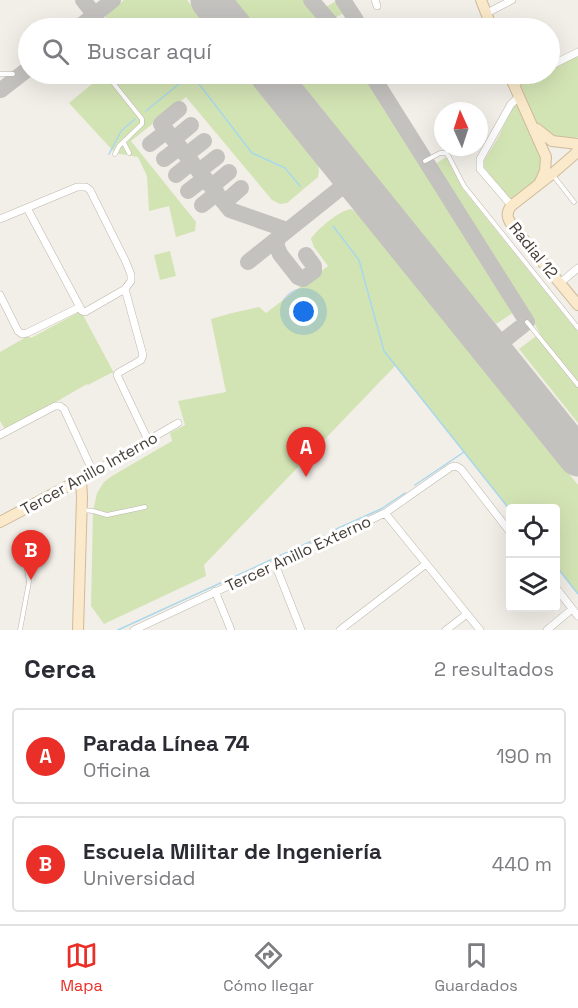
<!DOCTYPE html>
<html lang="es">
<head>
<meta charset="utf-8">
<style>
  body { margin:0; font-family:"Space Grotesk",sans-serif; background:#f2f2f3; color:#2b2b33 }
  .controls { position:absolute; right:18px; bottom:18px; display:grid; overflow:hidden; border-radius:6px; box-shadow:0 6px 24px #0002 }
  .controls button { width:54px; height:54px; display:grid; place-items:center; padding:0; border:0; border-bottom:2px solid #e1e1e2; background:#fff; color:#2b2b33; font:30px sans-serif }
  .compass { position:absolute; left:434px; top:102px; width:54px; height:54px; border-radius:50%; background:#fff; box-shadow:0 6px 24px #0002; rotate:357deg }
  .you { position:absolute; left:304px; top:312px; width:21px; height:21px; margin:-15px; border:4px solid #fff; border-radius:50%; background:#1a73e8; box-shadow:0 0 0 9px #1a73e833 }
  .badge { display:grid; place-items:center; width:39px; height:39px; border-radius:50%; background:#e92f28; color:#fff; font-size:20px; font-weight:700 }
  .pin { position:absolute; translate:-50% -50px; filter:drop-shadow(0 2px 3px #0008) }
  .pin::after { content:''; position:absolute; top:32px; width:21px; height:18px; background:inherit; clip-path:polygon(0 0,100% 0,50% 100%) }
  .list { margin:0; padding:0; list-style:none }
  h2 { display:flex; justify-content:space-between; align-items:center; height:78px; margin:0; padding:0 24px; font-size:26px }
  h2 small { font-size:20px; font-weight:400; color:#7c7c81 }
  .list li { display:grid; grid-template-columns:39px 1fr auto; gap:18px; align-items:center; box-sizing:border-box; height:96px; margin:0 12px 12px; padding:0 12px; border:2px solid #e1e1e2; border-radius:6px }
  .list b { display:block; font-size:22px; white-space:nowrap }
  .list p { margin:0; font-size:20px; white-space:nowrap; color:#7c7c81 }
  .list em { font-size:20px; font-style:normal; color:#7c7c81 }
  .icon { flex:none; width:33px; height:33px; fill:none; stroke:currentColor; stroke-width:2; stroke-linecap:round; stroke-linejoin:round }
  .map { position:relative; flex:none; width:578px; height:630px; overflow:hidden }
  .search { position:absolute; background:#fff; box-shadow:0 6px 24px #0002; left:18px; right:18px; top:18px; height:66px; display:flex; align-items:center; gap:15px; box-sizing:border-box; padding:0 21px; border-radius:33px; color:#7c7c81; font-size:22px }
  .sheet { height:294px; background:#fff }
  nav { display:flex; justify-content:space-around; align-items:center; box-sizing:border-box; height:84px; border-top:2px solid #e1e1e2; background:#fff; font-size:16px; color:#7c7c81 }
  nav a { display:grid; justify-items:center; gap:3px }
  nav .on { color:#e92f28 }
  .map>svg:first-child { display:block }
</style>
</head>
<body>
<div class="map">
<svg width="578" height="630" viewBox="0 0 578 630">
  <rect width="100%" height="100%" fill="#f2eee8"/>
  <path fill="#d3e4b4" d="M124 0H187L210 28H103C103 14 114 8 124 0Z
    M228 0H304L328 28H252Z
    M338 0H340L347 11 333 19 324 8Z
    M578 53V137L575 139 552 137 537 124 520 84 522 82 538 74H550V68Z
    M104 74H246L318 163 319 171 318 177 287 203 280 204 272 200 186 97 131 141 196 222 195 231 176 237 169 206 149 211 147 176 138 157 115 153 69 103Z
    M289 74H364L514 312 496 324Z
    M518 103 543 156V168L535 182 510 202 482 164 498 138 512 108Z
    M446 157 463 189 578 332V423L519 349 540 333 434 165Z
    M351 209 360 214 578 485V594L556 566V508H510V510L395 366 204 565 206 576 104 624 91 606 93 511 97 493 104 482 112 476 172 441 170 433 185 425 178 401 226 392 211 319 232 313 259 307 266 313 328 266 314 247 311 239C317 229 340 210 351 209Z
    M170 251 176 276 160 280 154 255Z
    M79 312 83 315 114 373H111L88 385 87 384C60 399 34 416 6 431L0 421V352L28 336 31 338Z"/>
  <g fill="none" stroke-linecap="round" stroke-linejoin="round">
    <path stroke="#a9d7eb" stroke-width="1.5" d="M146 111 185 79 191 78 196 80 252 153 285 168 300 186
      M109 154 121 131 135 119
      M333 226 359 260 384 351 510 510
      M415 485 464 452
      M332 531 381 509 405 493
      M556 566 578 594
      M118 630 323 536"/>
    <path stroke="#c4c2bf" stroke-width="16" d="M83 0 95 15
      M311 0 335 28
      M343 0 356 20
      M78 28 113 0
      M371 74 527 322 492 350
      M1 90 28 69
      M179 109 161 124 230 210 287 230
      M174 139 191 125
      M150 144 167 131
      M186 155 204 141
      M164 159 180 147
      M199 171 217 157
      M176 175 192 162
      M212 186 229 172
      M188 191 205 178
      M225 202 241 188
      M202 205 217 193
      M279 237 276 244 280 254 298 277 303 279 314 271V266L306 255
      M248 262 353 178"/>
    <path stroke="#c4c2bf" stroke-width="39" d="M210 0 233 28
      M269 74 578 457"/>
    <defs>
      <path id="lane" d="M0 74H13
        M106 74 142 119V124L119 146 115 154
        M124 143 129 153
        M425 161 440 153H446L449 157 464 186 578 328
        M552 174 574 202
        M527 322 578 385
        M82 510 93 511 107 515 145 507
        M20 630 29 582 26 564"/>
      <path id="street" d="M375 0 377 6
        M487 13 512 0
        M481 28 490 22
        M550 66 578 52
        M513 84 535 74
        M511 205 480 169V159L511 104 519 97
        M0 219 77 187H86L90 190 126 262 131 275V281L125 289 85 312 82 311 27 208
        M560 283 578 268
        M125 289 143 355 141 360 118 373 117 375 148 440
        M0 295 18 331 22 334 27 333 80 307
        M0 435 55 406H60L64 409 93 472
        M81 479 178 423
        M385 513 480 630
        M275 564 301 630
        M556 588 578 616
        M215 591 231 630
        M134 630 385 513 451 467 456 466 461 469 510 532
        M340 630 426 564
        M446 630 467 614
        M547 630 572 609"/>
      <path id="secondary" d="M481 0 492 28
        M509 74 546 157 545 171 540 182
        M537 129 552 141 578 144
        M578 150 575 154 552 174 511 206C506 213 507 217 511 224L578 305
        M0 522 81 479 82 497 78 630"/>
    </defs>
    <use href="#lane" stroke="#bdb5ab" stroke-width="5"/>
    <use href="#street" stroke="#bdb5ab" stroke-width="8"/>
    <use href="#secondary" stroke="#cfbb9a" stroke-width="12"/>
    <use href="#lane" stroke="#fff" stroke-width="4"/>
    <use href="#street" stroke="#fff" stroke-width="7"/>
    <use href="#secondary" stroke="#fae9ca" stroke-width="10"/>
  </g>
  <g text-anchor="middle" stroke-width="6" stroke-linejoin="round" paint-order="stroke">
    <g font-size="16" fill="#453e37" stroke="#fff">
      <text transform="translate(534 250) rotate(51)" y="6">Radial 12</text>
      <text transform="translate(89 473) rotate(-29)" y="6">Tercer Anillo Interno</text>
      <text transform="translate(298 553) rotate(-25)" y="6">Tercer Anillo Externo</text>
    </g>
  </g>
</svg>
<div class="controls">
<button><svg class="icon" aria-label="locate" viewBox="0 0 24 24"><circle cx="12" cy="12" r="6"/><path d="M12 2v4M12 18v4M2 12h4M18 12h4"/></svg></button>
<button><svg class="icon" aria-label="layers" viewBox="0 0 24 24"><path d="M12 4l9 5-9 5-9-5zM3 14l9 5 9-5"/></svg></button>
</div>
<svg class="compass" viewBox="-18 -18 36 36"><path d="M0-13l5 13h-10z" fill="#e53935"/><path d="M0 13l5-13h-10z" fill="#7c7c81"/></svg>
<div class="you"></div>
<div class="pin badge" style="left:306px;top:477px">A</div>
<div class="pin badge" style="left:31px;top:580px">B</div>
<div class="search"><svg class="icon" aria-label="search" viewBox="0 0 24 24"><circle cx="10" cy="10" r="6"/><path d="M15 15l6 6"/></svg>Buscar aquí</div>
</div>
<section class="sheet">
<h2>Cerca<small>2 resultados</small></h2>
<ul class="list">
<li><span class="badge">A</span><div><b>Parada Línea 74</b><p>Oficina</p></div><em>190 m</em></li>
<li><span class="badge">B</span><div><b>Escuela Militar de Ingeniería</b><p>Universidad</p></div><em>440 m</em></li>
</ul>
</section>
<nav>
<a class="on"><svg class="icon" aria-label="map" viewBox="0 0 24 24"><path d="M3 6l6-2 6 2 6-2v14l-6 2-6-2-6 2zM9 4v14M15 6v14"/></svg>Mapa</a>
<a><svg class="icon" aria-label="directions" viewBox="0 0 24 24"><path d="M12 3l9 9-9 9-9-9zM9 14v-3h6M13 9l2 2-2 2"/></svg>Cómo llegar</a>
<a><svg class="icon" aria-label="saved" viewBox="0 0 24 24"><path d="M7 4h10v16l-5-4-5 4z"/></svg>Guardados</a>
</nav>
</body>
</html>
